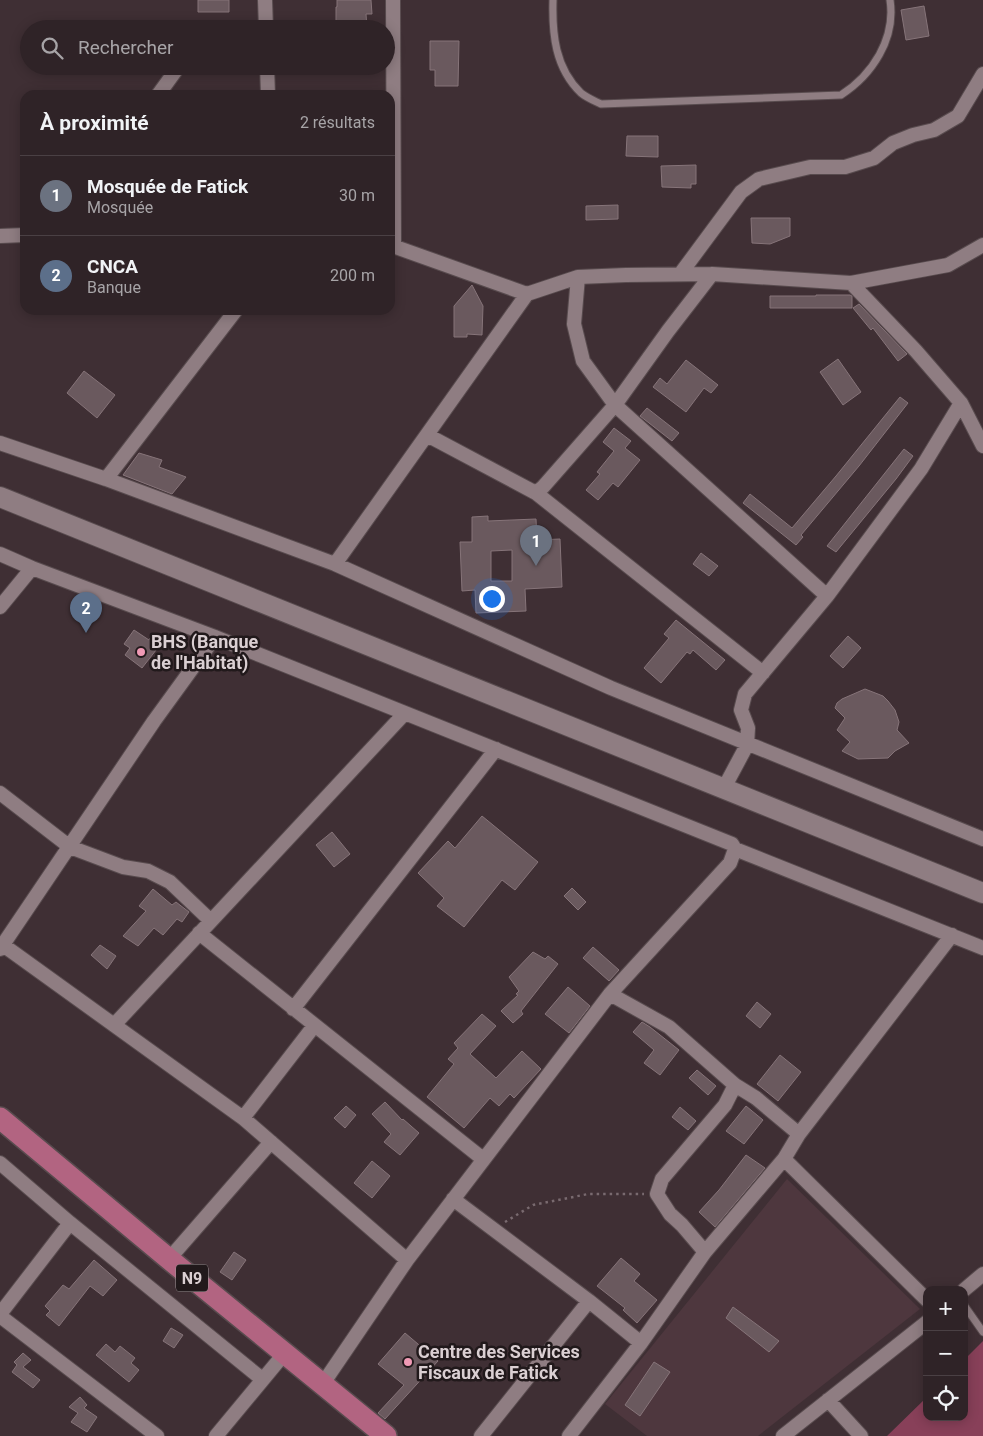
<!DOCTYPE html>
<html lang="fr">
<head>
<meta charset="utf-8">
<style>
  body { margin:0; font-family:Roboto,sans-serif; background:#3b2f33; color:#f1f3f6 }
  .controls { position:absolute; right:15px; bottom:15px; display:grid; overflow:hidden; border-radius:10px; box-shadow:0 2px 12px #0003 }
  .controls button { width:45px; height:45px; display:grid; place-items:center; padding:0; border:0; border-bottom:1px solid #4a4044; background:#2f2327; color:#f1f3f6; font:25px sans-serif }
  .you { position:absolute; left:491px; top:598px; width:18px; height:18px; margin:-12px; border:4px solid #fff; border-radius:50%; background:#1a73e8; box-shadow:0 0 0 8px #1a73e833 }
  .badge { display:grid; place-items:center; width:32px; height:32px; border-radius:50%; background:#0b8043; color:#fff; font-size:16px; font-weight:700 }
  .pin { position:absolute; translate:-50% -41px; filter:drop-shadow(0 1px 2px #0008) }
  .pin::after { content:''; position:absolute; top:26px; width:18px; height:15px; background:inherit; clip-path:polygon(0 0,100% 0,50% 100%) }
  .list { margin:0; padding:0; list-style:none }
  h2 { display:flex; justify-content:space-between; align-items:center; height:65px; margin:0; padding:0 20px; font-size:21px }
  h2 small { font-size:16px; font-weight:400; color:#a7a4a7 }
  .list li { display:grid; grid-template-columns:32px 1fr auto; gap:15px; align-items:center; box-sizing:border-box; height:80px; padding:0 20px; border-top:1px solid #4a4044 }
  .list b { display:block; font-size:19px; white-space:nowrap }
  .list p { margin:0; font-size:16px; white-space:nowrap; color:#a7a4a7 }
  .list em { font-size:16px; font-style:normal; color:#a7a4a7 }
  .icon { flex:none; width:28px; height:28px; fill:none; stroke:currentColor; stroke-width:2; stroke-linecap:round; stroke-linejoin:round }
  .map { position:relative; flex:none; width:983px; height:1436px; overflow:hidden }
  .search { position:absolute; background:#2f2327; box-shadow:0 2px 12px #0003; left:20px; top:20px; width:375px; height:55px; display:flex; align-items:center; gap:12px; box-sizing:border-box; padding:0 18px; border-radius:28px; color:#a7a4a7; font-size:19px }
  .panel { position:absolute; background:#2f2327; box-shadow:0 2px 12px #0003; left:20px; top:90px; width:375px; height:225px; border-radius:15px }
  .map>svg:first-child { display:block }
</style>
</head>
<body>
<div class="map">
<svg width="983" height="1436" viewBox="0 0 983 1436">
  <rect width="100%" height="100%" fill="#3f2f34"/>
  <path fill="#4e373e" d="M787 1179 920 1309 758 1436H647L605 1404Z"/>
  <path fill="#884059" d="M983 1341V1436H887L927 1397V1417H964V1360Z"/>
  <path fill="#6a595e" stroke="#867479" fill-rule="evenodd" d="M198 0H229V12H198Z
    M337 0H371L372 14H366L367 28 336 29V7H337Z
    M924 6 929 36 906 40 901 10Z
    M430 41H459L458 86H435V70H430Z
    M627 136H658V157L626 156Z
    M696 165V184H691V188L662 187 661 166Z
    M618 205V219L586 220V206Z
    M751 218H790V236L770 244 752 243Z
    M472 285 483 306 482 335 467 334V337H454V306Z
    M816 295H850L852 296V308H770V296H816Z
    M859 304 907 354 898 361 873 328 871 330 853 308Z
    M838 359 861 392 843 405 820 372Z
    M686 360 718 385 711 393 704 388 686 412 653 387 660 378 667 384Z
    M84 371 115 395 97 418 67 393Z
    M900 397 908 403 859 466 801 535 803 537 796 545 743 503 750 494 792 528 836 476Z
    M647 408 679 433 672 441 640 416Z
    M614 428 631 441 625 448 640 460 618 487 613 483 598 500 586 490 600 474 597 472 614 451 603 442Z
    M904 449 913 456 896 479 836 552 827 546Z
    M139 453 162 460 159 467 186 477 172 494 123 475Z
    M488 516V521L536 519 537 540 560 539 562 587 525 589 526 611 476 613 475 590 462 591 460 542H472V517ZM512 550V581H491V551Z
    M701 553 718 566 709 576 693 564Z
    M676 620 725 660 716 670 693 650 690 654 687 652 661 683 644 668 669 638 664 634Z
    M134 630 149 640 150 638 160 645 142 668 125 655 130 648 124 644Z
    M848 636 861 648 843 668 830 656Z
    M865 689 883 696 888 701 895 710 899 722 897 730 909 743 895 751 888 758 858 759 842 751 850 742 837 730 845 718 835 708 837 703 842 699Z
    M482 816 538 862 515 890 502 880 464 927 437 906 444 898 418 873 448 841 455 848Z
    M332 832 350 854 334 867 316 845Z
    M572 888 586 902 578 910 564 896Z
    M153 889 172 905 176 902 189 912 182 922 177 919 163 935 154 928 138 946 123 936 146 911 139 906Z
    M100 945 116 956 107 969 91 955Z
    M593 947 619 970 609 981 583 958Z
    M533 952 545 959 548 956 558 964 521 1011 523 1014 513 1023 501 1011 518 995 516 994 519 991 509 977Z
    M568 987 590 1006 569 1033 545 1014Z
    M757 1002 771 1014 760 1028 746 1016Z
    M482 1014 496 1026 470 1054 496 1078 522 1051 541 1069 514 1098 510 1094 499 1106 490 1098 464 1128 427 1097 454 1064 448 1059 458 1048 454 1043Z
    M642 1022 650 1027 679 1050 660 1075 644 1063 654 1050 633 1032Z
    M780 1055 801 1072 778 1101 757 1084Z
    M697 1070 716 1086 708 1095 689 1078Z
    M385 1102 402 1120 403 1119 419 1133 400 1155 384 1142 391 1134 372 1114Z
    M346 1106 356 1115 345 1128 334 1118Z
    M746 1106 763 1120 744 1144 726 1131Z
    M680 1107 696 1121 688 1130 672 1117Z
    M746 1155 765 1168 715 1227 699 1212 719 1190Z
    M372 1161 390 1176 372 1198 354 1183Z
    M234 1252 246 1260 232 1280 220 1272Z
    M621 1258 640 1274 634 1281 657 1300 637 1323 623 1310 625 1308 597 1286Z
    M94 1260 117 1280 103 1296 90 1286 59 1326 46 1315 50 1311 45 1306 63 1285 69 1289Z
    M733 1307 779 1341 769 1352 726 1318Z
    M171 1328 183 1335 174 1348 163 1341Z
    M405 1333 438 1361 385 1419 378 1413 404 1385 378 1364Z
    M106 1344 115 1352 120 1346 135 1358 131 1363 139 1370 129 1382 96 1355Z
    M23 1353 31 1360 23 1367 40 1380 33 1388 12 1372 17 1365 14 1362Z
    M654 1362 670 1372 640 1416 625 1405Z
    M80 1397 87 1405 84 1408 97 1417 87 1432 71 1422 78 1413 69 1407Z"/>
  <g fill="none" stroke-linecap="round" stroke-linejoin="round">
    <defs>
      <path id="lane" d="M553 0C552 34 555 68 581 93 587 98 595 101 601 104L841 95C872 75 896 39 890 0
        M964 1305 983 1332"/>
      <path id="street" d="M265 0 266 29
        M393 0 394 246
        M267 66 268 95
        M158 95 179 66
        M0 236 25 235
        M390 245 527 294
        M681 273 741 192 759 179 810 167H845L874 158 893 143 913 135 934 130 958 116 983 74
        M578 277 574 324 583 361 615 405 827 596
        M851 283 916 351 961 403 983 446
        M427 435 536 493 763 673
        M0 443 106 479 335 564 611 688 983 839
        M106 479 236 310
        M536 493 543 487 615 405 668 331 712 274
        M0 554 32 568 215 637 732 844 735 849 983 948
        M335 564 527 294 578 277 626 275 712 274 851 283 948 265 983 245
        M0 607 32 568
        M724 788 747 745 748 728 741 710 745 694 827 596 921 469 961 403
        M0 793 70 847 123 867 148 871 170 882 211 921
        M199 933 483 1159
        M3 945 243 1118 407 1260
        M0 949 154 721 215 637
        M610 994 669 1027 735 1085 725 1105 662 1179 657 1194 670 1214 682 1225 705 1252
        M293 1009 496 749
        M114 1025 405 713
        M243 1118 314 1026
        M799 1134 952 935
        M784 1159 927 1300
        M0 1163 70 1223 262 1379
        M453 1199 589 1301 641 1343
        M169 1259 271 1142
        M964 1290 983 1274
        M0 1314 70 1223
        M0 1316 157 1436
        M322 1385 407 1260 610 994 730 863 735 849
        M828 1400 861 1436
        M216 1436 284 1354
        M481 1436 589 1301
        M569 1436 641 1343 705 1252 784 1159 799 1134 756 1098 735 1085
        M783 1436 927 1322"/>
      <path id="secondary" d="M0 497 983 893"/>
      <path id="primary" d="M0 1118 169 1259 386 1436"/>
    </defs>
    <use href="#lane" stroke="#584b4e" stroke-width="9"/>
    <use href="#street" stroke="#584b4e" stroke-width="16"/>
    <use href="#secondary" stroke="#584b4e" stroke-width="22"/>
    <use href="#primary" stroke="#584b4e" stroke-width="24"/>
    <path stroke="#796a6f" stroke-width="2.5" stroke-dasharray="2.5 4" stroke-linecap="butt" d="M505 1222 533 1205 588 1194H644"/>
    <use href="#lane" stroke="#8f7d82" stroke-width="7"/>
    <use href="#street" stroke="#8f7d82" stroke-width="14"/>
    <use href="#secondary" stroke="#8f7d82" stroke-width="20"/>
    <use href="#primary" stroke="#b26481" stroke-width="21"/>
  </g>
  <g fill="#f09ab5" stroke="#21191b" stroke-width="2">
    <circle cx="141" cy="652" r="5"/>
    <circle cx="408" cy="1362" r="5"/>
  </g>
  <g text-anchor="middle" stroke-width="5" stroke-linejoin="round" paint-order="stroke">
    <rect fill="#21191b" stroke="#a2989b" stroke-width="1" x="176" y="1264.5" width="32" height="27" rx="4"/>
    <g font-size="16" font-weight="bold" fill="#dacfd2">
      <text x="192" y="1284">N9</text>
    </g>
    <g font-size="18" font-weight="bold" fill="#dacfd2" stroke="#21191b" text-anchor="start">
      <text x="151" y="648">BHS (Banque<tspan x="151" dy="21">de l'Habitat)</tspan></text>
      <text x="418" y="1358">Centre des Services<tspan x="418" dy="21">Fiscaux de Fatick</tspan></text>
    </g>
  </g>
</svg>
<div class="controls">
<button>+</button>
<button>−</button>
<button><svg class="icon" aria-label="locate" viewBox="0 0 24 24"><circle cx="12" cy="12" r="6"/><path d="M12 2v4M12 18v4M2 12h4M18 12h4"/></svg></button>
</div>
<div class="you"></div>
<div class="pin badge" style="left:536px;top:566px;background:#6b7280">1</div>
<div class="pin badge" style="left:86px;top:633px;background:#5c6f8a">2</div>
<div class="search"><svg class="icon" aria-label="search" viewBox="0 0 24 24"><circle cx="10" cy="10" r="6"/><path d="M15 15l6 6"/></svg>Rechercher</div>
<section class="panel">
<h2>À proximité<small>2 résultats</small></h2>
<ul class="list">
<li><span class="badge" style="background:#6b7280">1</span><div><b>Mosquée de Fatick</b><p>Mosquée</p></div><em>30 m</em></li>
<li><span class="badge" style="background:#5c6f8a">2</span><div><b>CNCA</b><p>Banque</p></div><em>200 m</em></li>
</ul>
</section>
</div>
</body>
</html>
